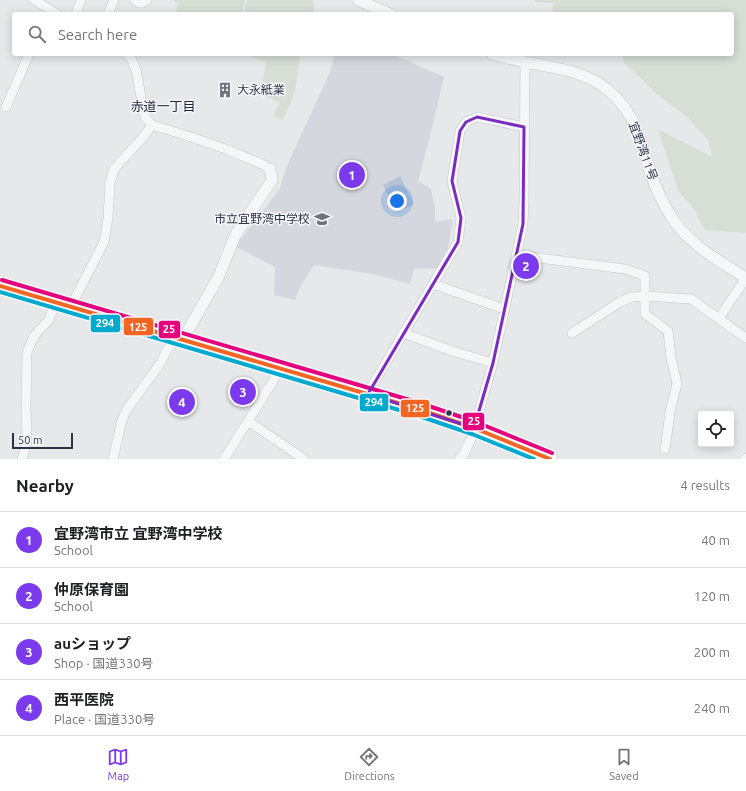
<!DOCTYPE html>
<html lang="en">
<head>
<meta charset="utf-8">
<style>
  body { margin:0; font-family:Ubuntu,"Noto Sans JP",sans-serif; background:#f2f2f2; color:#202124 }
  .controls { position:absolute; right:12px; bottom:12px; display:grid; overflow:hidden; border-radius:4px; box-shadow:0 2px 10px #0003 }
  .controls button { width:36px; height:36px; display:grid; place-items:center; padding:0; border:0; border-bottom:1px solid #e0e0e0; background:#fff; color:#202124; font:20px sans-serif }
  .scale { position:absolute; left:12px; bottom:10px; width:61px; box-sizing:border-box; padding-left:4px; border:2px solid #2b3445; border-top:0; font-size:11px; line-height:14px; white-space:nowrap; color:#2b3445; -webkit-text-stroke:3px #f4f6f9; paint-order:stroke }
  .you { position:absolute; left:397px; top:201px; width:14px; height:14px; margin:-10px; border:3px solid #fff; border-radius:50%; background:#1a73e8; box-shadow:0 0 0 6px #1a73e833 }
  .badge { display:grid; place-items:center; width:26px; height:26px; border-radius:50%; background:#7c3aed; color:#fff; font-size:13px; font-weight:700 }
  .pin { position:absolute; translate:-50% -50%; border:2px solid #fff; box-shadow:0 1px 4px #0006 }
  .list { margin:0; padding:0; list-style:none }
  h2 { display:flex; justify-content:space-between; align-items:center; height:52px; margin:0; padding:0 16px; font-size:17px }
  h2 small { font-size:13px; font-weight:400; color:#757577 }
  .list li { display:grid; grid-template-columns:26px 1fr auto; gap:12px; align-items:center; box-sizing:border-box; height:56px; padding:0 16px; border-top:1px solid #e0e0e0 }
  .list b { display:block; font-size:15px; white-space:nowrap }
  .list p { margin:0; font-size:13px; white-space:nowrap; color:#757577 }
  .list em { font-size:13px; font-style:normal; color:#757577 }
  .icon { flex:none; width:22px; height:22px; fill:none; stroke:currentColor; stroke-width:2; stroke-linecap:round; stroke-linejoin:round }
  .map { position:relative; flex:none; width:746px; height:459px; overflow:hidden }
  .search { position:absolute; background:#fff; box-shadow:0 2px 10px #0003; left:12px; right:12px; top:12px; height:44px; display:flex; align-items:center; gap:10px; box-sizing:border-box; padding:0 14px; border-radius:4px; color:#757577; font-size:15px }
  .sheet { height:276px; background:#fff }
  nav { display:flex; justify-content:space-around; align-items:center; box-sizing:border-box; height:56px; border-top:1px solid #e0e0e0; background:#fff; font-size:11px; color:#757577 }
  nav a { display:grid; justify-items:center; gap:2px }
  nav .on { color:#7c3aed }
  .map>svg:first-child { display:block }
</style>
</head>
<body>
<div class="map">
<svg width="746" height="459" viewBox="0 0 746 459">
  <rect width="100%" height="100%" fill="#e6e8ea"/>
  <path fill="#d4d7dd" d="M334 54H392L444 77 431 132 418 181 431 189 435 208V222L453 219 448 249 437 268 414 269 410 284 373 274 314 265 300 287 295 300 274 295 275 267 237 247 240 241 280 188 286 168 331 70Z"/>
  <path fill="#d6ded6" d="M173 0H245L242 14H175L178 4Z
    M247 0H313L314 13 313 14H244Z
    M535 0H746V233L705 230 692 206 679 192 658 129 712 157 709 141 686 116 657 94 623 62V54H732V14H552L553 3 535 2Z
    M244 54H301C298 64 298 75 296 85 294 98 288 109 282 120L273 116 280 103 261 94 266 62Z"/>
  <path fill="#b4c4d5" d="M400 176 414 204 397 213 383 185Z"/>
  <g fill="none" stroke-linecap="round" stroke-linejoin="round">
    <defs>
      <path id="minor" d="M34 0 57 14
        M135 0 139 3H143L147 0
        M76 14 81 0
        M108 14 114 0
        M127 54 132 60 136 70 145 117 152 125 191 137 226 149 262 164 270 169
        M6 107 29 54
        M516 255 625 269 645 276V314L668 331 671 358 677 383 670 412 665 449
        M433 284 504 309
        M71 306 104 242 108 218 110 183 114 169 144 136 152 125
        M719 318 746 278
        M403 333 452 351 493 363
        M572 333 620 302 632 297 645 296 691 299 746 338
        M368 394 372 386 458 242 461 218 452 181 460 131 466 122 477 117 524 127
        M248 421 304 459
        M22 459 27 442 26 405 27 352 34 336 48 321 56 302
        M113 459 122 420 127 409 160 364 169 346 179 339
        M224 459 248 421 281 368
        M459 459 464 454 471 439 493 363 523 224 524 201 525 62
        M744 459 746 458"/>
      <path id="tertiary" d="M358 0 390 14
        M492 54C503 57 514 60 525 62 550 67 577 70 600 84 636 108 639 139 652 177 657 191 664 205 672 218 690 245 719 261 746 278
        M179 339 187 332 218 278 236 234 272 180 270 169"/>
      <path id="trunk" d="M0 286 418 409 474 428 550 459"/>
    </defs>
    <use href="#minor" stroke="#c4c6c8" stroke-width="10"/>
    <use href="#tertiary" stroke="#c4c6c8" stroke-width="12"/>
    <use href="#trunk" stroke="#b8bbbf" stroke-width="16"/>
    <use href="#minor" stroke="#f5f6f7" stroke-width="9"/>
    <use href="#tertiary" stroke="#f5f6f7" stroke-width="11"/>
    <use href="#trunk" stroke="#f8f8f8" stroke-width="15"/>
    <defs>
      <path id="bus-1" d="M0 286 418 409 474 428 550 459"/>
      <path id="bus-2" d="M0 292 416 415 472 434 534 459"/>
      <path id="bus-3" d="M2 280 420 403 476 422 552 453"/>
    </defs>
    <use href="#bus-1" stroke="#f4f6f9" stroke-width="7"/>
    <use href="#bus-2" stroke="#f4f6f9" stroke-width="7"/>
    <use href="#bus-3" stroke="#f4f6f9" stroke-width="7"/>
    <use href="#bus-1" stroke="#f26522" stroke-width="4"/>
    <use href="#bus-2" stroke="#00a9ce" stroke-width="4"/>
    <use href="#bus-3" stroke="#e5007d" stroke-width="4"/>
  </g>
  <path fill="none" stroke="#7b2cbf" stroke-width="3" stroke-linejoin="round" d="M477 117 524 127 523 224 493 363 474 428 368 394 458 242 461 218 452 181 460 131 466 122Z"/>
  <defs>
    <symbol id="building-bare" viewBox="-9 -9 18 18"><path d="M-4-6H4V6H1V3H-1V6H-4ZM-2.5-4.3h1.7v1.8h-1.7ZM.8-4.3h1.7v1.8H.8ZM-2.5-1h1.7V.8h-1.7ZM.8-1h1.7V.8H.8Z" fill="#6c737f" stroke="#f4f6f9" stroke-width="2.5" paint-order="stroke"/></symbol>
    <symbol id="school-bare" viewBox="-9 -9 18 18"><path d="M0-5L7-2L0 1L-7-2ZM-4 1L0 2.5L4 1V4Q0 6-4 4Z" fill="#6c737f" stroke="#f4f6f9" stroke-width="2.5" paint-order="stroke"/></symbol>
  </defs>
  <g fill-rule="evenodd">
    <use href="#building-bare" x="214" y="79" width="22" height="22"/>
    <use href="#school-bare" x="311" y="208" width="22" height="22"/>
  </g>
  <circle fill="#2b3445" stroke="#f4f6f9" stroke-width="1.5" cx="449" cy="413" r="3.5"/>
  <g text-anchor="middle" stroke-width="3" stroke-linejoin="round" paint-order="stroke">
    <g font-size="12" fill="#2b3445" stroke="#f4f6f9" text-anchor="start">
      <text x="237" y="94">大永紙業</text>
      <text x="310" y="223" text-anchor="end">市立宜野湾中学校</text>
    </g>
    <g font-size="12" fill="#2b3445" stroke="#f4f6f9">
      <text transform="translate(643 151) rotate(70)" y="4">宜野湾11号</text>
    </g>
    <g font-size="13" fill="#1d2536" stroke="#f4f6f9">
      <text x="163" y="111">赤道一丁目</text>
    </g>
  </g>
  <g stroke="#f4f6f9" stroke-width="1.5">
    <rect x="90" y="314" width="31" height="19" rx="4" fill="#00a9ce"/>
    <rect x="123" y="317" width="31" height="19" rx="4" fill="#f26522"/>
    <rect x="158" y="320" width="23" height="19" rx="4" fill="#e5007d"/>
    <rect x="359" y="393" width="30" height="19" rx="4" fill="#00a9ce"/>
    <rect x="400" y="399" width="30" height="19" rx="4" fill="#f26522"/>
    <rect x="462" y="412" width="23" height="19" rx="4" fill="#e5007d"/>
  </g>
  <g font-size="11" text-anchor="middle" font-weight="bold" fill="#fff">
    <text x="105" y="327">294</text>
    <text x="138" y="331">125</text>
    <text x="169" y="333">25</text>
    <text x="374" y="406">294</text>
    <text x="415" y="412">125</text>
    <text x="474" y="425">25</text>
  </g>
</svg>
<div class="controls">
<button><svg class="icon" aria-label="locate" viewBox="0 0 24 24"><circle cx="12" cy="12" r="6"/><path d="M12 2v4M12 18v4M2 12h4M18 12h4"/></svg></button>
</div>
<div class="scale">50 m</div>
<div class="you"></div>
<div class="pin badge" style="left:352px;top:175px">1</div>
<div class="pin badge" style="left:526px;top:266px">2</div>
<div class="pin badge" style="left:243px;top:392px">3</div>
<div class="pin badge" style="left:182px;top:402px">4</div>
<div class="search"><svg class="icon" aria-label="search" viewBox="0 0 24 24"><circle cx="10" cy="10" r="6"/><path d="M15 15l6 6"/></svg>Search here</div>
</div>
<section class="sheet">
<h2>Nearby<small>4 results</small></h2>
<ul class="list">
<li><span class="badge">1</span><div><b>宜野湾市立 宜野湾中学校</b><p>School</p></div><em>40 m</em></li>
<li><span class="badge">2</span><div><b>仲原保育園</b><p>School</p></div><em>120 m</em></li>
<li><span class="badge">3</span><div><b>auショップ</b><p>Shop · 国道330号</p></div><em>200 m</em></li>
<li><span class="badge">4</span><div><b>西平医院</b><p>Place · 国道330号</p></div><em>240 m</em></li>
</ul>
</section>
<nav>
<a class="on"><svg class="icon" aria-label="map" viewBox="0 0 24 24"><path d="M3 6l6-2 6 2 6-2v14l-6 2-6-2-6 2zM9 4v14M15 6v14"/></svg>Map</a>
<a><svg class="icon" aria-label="directions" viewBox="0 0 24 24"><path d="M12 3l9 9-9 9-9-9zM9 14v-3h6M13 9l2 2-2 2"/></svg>Directions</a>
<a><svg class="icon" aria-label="saved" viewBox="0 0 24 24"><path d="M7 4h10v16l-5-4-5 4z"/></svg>Saved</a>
</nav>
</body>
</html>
